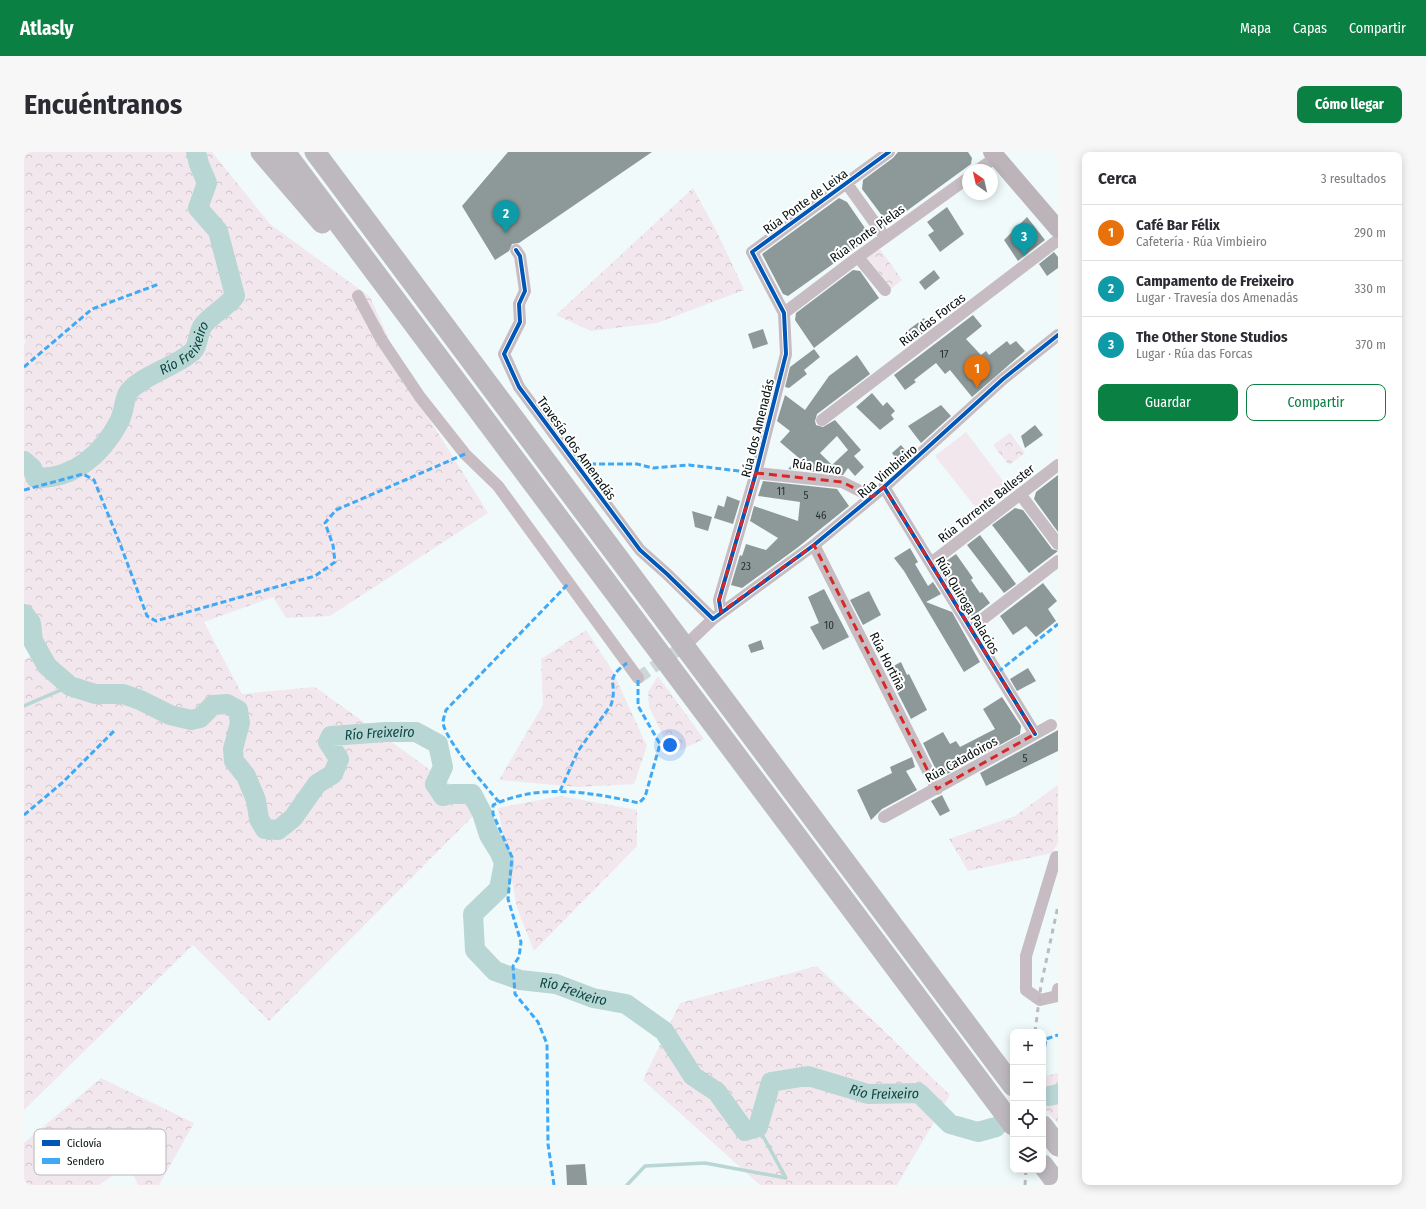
<!DOCTYPE html>
<html lang="es">
<head>
<meta charset="utf-8">
<style>
  body { margin:0; font-family:"Fira Sans Condensed",sans-serif; background:#f7f7f7; color:#2b2b33 }
  .controls { position:absolute; right:12px; bottom:12px; display:grid; overflow:hidden; border-radius:8px; box-shadow:0 2px 10px #0003 }
  .controls button { width:36px; height:36px; display:grid; place-items:center; padding:0; border:0; border-bottom:1px solid #e1e1e2; background:#fff; color:#2b2b33; font:20px sans-serif }
  .compass { position:absolute; left:938px; top:12px; width:36px; height:36px; border-radius:50%; background:#fff; box-shadow:0 2px 10px #0003; rotate:326deg }
  .you { position:absolute; left:646px; top:593px; width:14px; height:14px; margin:-10px; border:3px solid #fff; border-radius:50%; background:#1a73e8; box-shadow:0 0 0 6px #1a73e833 }
  .badge { display:grid; place-items:center; width:26px; height:26px; border-radius:50%; background:#0b8043; color:#fff; font-size:13px; font-weight:700 }
  .pin { position:absolute; translate:-50% -33px; filter:drop-shadow(0 1px 2px #0008) }
  .pin::after { content:''; position:absolute; top:21px; width:14px; height:12px; background:inherit; clip-path:polygon(0 0,100% 0,50% 100%) }
  .list { margin:0; padding:0; list-style:none }
  h2 { display:flex; justify-content:space-between; align-items:center; height:52px; margin:0; padding:0 16px; font-size:17px }
  h2 small { font-size:13px; font-weight:400; color:#7c7c81 }
  .list li { display:grid; grid-template-columns:26px 1fr auto; gap:12px; align-items:center; box-sizing:border-box; height:56px; padding:0 16px; border-top:1px solid #e1e1e2 }
  .list b { display:block; font-size:15px; white-space:nowrap }
  .list p { margin:0; font-size:13px; white-space:nowrap; color:#7c7c81 }
  .list em { font-size:13px; font-style:normal; color:#7c7c81 }
  .actions { display:flex; gap:8px; padding:12px 16px }
  .actions a { flex:1; padding:9px 0; border:1px solid #0b8043; border-radius:8px; text-align:center; font-size:14px; color:#0b8043 }
  .actions .main { background:#0b8043; color:#fff }
  .icon { flex:none; width:22px; height:22px; fill:none; stroke:currentColor; stroke-width:2; stroke-linecap:round; stroke-linejoin:round }
  .map { position:relative; flex:none; width:1034px; height:1033px; overflow:hidden; border-radius:8px }
  header { display:flex; align-items:center; gap:24px; box-sizing:border-box; height:56px; padding:0 20px; background:#0b8043; color:#fff }
  header strong { font-size:19px }
  nav { display:flex; gap:22px; margin-inline-start:auto; font-size:14px }
  .intro { display:flex; align-items:center; justify-content:space-between; box-sizing:border-box; height:96px; padding:0 24px }
  h1 { margin:0; font-size:28px }
  .button { padding:10px 18px; border-radius:8px; background:#0b8043; color:#fff; font-size:14px; font-weight:700 }
  main { display:flex; gap:24px; padding:0 24px }
  aside { flex:1; background:#fff; border-radius:8px; box-shadow:0 2px 10px #0003 }
  .map>svg:first-child { display:block }
</style>
</head>
<body>
<header>
<strong>Atlasly</strong>
<nav><a>Mapa</a><a>Capas</a><a>Compartir</a></nav>
</header>
<div class="intro"><h1>Encuéntranos</h1><a class="button">Cómo llegar</a></div>
<main>
<div class="map">
<svg width="1034" height="1033" viewBox="0 0 1034 1033">
  <defs>
    <pattern id="forest-crowns" width="20" height="18" patternUnits="userSpaceOnUse"><rect width="20" height="18" fill="#f2e7ed"/><path d="M2 6a3 3 0 1 1 6 0M12 15a3 3 0 1 1 6 0" fill="none" stroke="#cec5ca"/></pattern>
  </defs>
  <rect width="100%" height="100%" fill="#f0fafa"/>
  <path fill="#f2e7ed" d="M942 280 986 338 956 361 911 304Z"/>
  <path fill="url(#forest-crowns)" d="M0 0H188L246 72 346 145 389 241 464 361 306 464 262 466 249 445 180 470 218 542 291 535 458 655 245 869 169 793 0 958V508L7 504 0 489V192L2 189 0 187Z
    M669 36 694 82 720 138 633 171 567 179 532 163Z
    M856 97 878 128 867 137 843 105Z
    M986 281 1001 301 985 313 969 293Z
    M562 478 588 518 623 594 610 632 554 635 475 628 519 553 517 507Z
    M634 524 680 587 648 602 625 555 624 540Z
    M1034 633V691L1028 701 944 719 925 687 991 664Z
    M537 644 613 658V694L510 799 493 756 474 656Z
    M793 814 926 943 873 1033H736L619 928 656 851Z
    M1034 921V972L1019 954V928L1021 924Z
    M77 926 170 971 135 1033H114L105 1012 75 1033H0V991Z"/>
  <g fill="none" stroke-linecap="round" stroke-linejoin="round">
    <path stroke="#b8d6d4" stroke-width="3.5" d="M0 554 46 534
      M603 1033 621 1014 681 1011 762 1026 734 975"/>
    <g stroke="#b8d6d4" stroke-width="20">
      <path id="s1" d="M0 309 8 316 12 326C50 327 78 302 95 270 100 261 100 248 104 241 114 225 153 214 168 200 174 195 174 182 178 175 185 164 203 155 211 144L194 79 174 56 183 31 175 12 172 0"/>
      <path id="s2" d="M0 462 7 471 9 489 23 514 46 534 71 542H99L116 548 146 563 167 568 176 566 189 553 203 552 214 558 216 571 209 597 210 609 222 624 232 648 235 667 241 677 254 678 269 666 293 632 309 622 315 607 304 590 307 584 362 580H392L414 592 419 615 411 632 419 644 428 642H448L458 661 465 683 476 701 480 711 475 737 449 762 451 798 471 819 496 828 532 832 569 846 602 852 640 879 669 924 693 940 721 979 734 975 747 930 784 924 844 942 895 941 926 972 954 980 972 975"/>
      <path d="M1025 944 1034 942"/>
    </g>
  </g>
  <path fill="#8d9998" fill-rule="evenodd" d="M484 0H628L495 91 488 92 485 99 471 108 438 54Z
    M874 0H944L948 6 947 12 869 69H862L838 37 839 28 869 6Z
    M815 46 823 50 843 79 844 87 764 144 759 142 738 102Z
    M923 55 940 82 916 100 904 83 910 79 903 70Z
    M1003 65 1021 88 994 109 980 88Z
    M1030 100 1034 105V116L1023 124 1015 112Z
    M829 118 836 119 855 146 790 196 771 168 772 161Z
    M910 118 916 126 901 138 895 130Z
    M949 163 958 174 942 187 957 203 962 199 965 203 983 189 986 193 992 189 1001 199 948 245 926 218 921 222 912 211 890 228 892 230 881 238 870 223Z
    M900 166 907 175 890 188 883 179Z
    M739 177 744 192 729 197 724 182Z
    M790 197 796 205 780 218 783 222 765 236 761 235 766 215Z
    M833 203 846 222 793 262 791 269 792 273 799 275 811 268 837 298 830 304 840 315 831 324 824 316 819 323 764 317 775 306 756 290 766 279 753 269 761 243 781 258 805 224ZM813 284 824 298 808 313 796 301Z
    M848 241 859 254 863 250 871 259 867 263 870 267 856 278 832 255Z
    M917 253 927 264 897 291 884 274Z
    M1011 273 1019 283 1001 296 997 284Z
    M877 293 883 300 873 308 868 301Z
    M1034 323V380L1010 347 1012 340Z
    M739 329 813 337 825 354 773 396 718 436 707 433 716 403 718 404 722 392 742 398 754 386 726 369 730 354 774 369 776 350 734 344Z
    M703 344 716 349 709 372 690 366 694 353 700 355Z
    M991 356 999 358 1028 397 1034 399 1005 421 968 373Z
    M668 359 688 365 684 379 671 375Z
    M956 383 992 432 980 441 943 393Z
    M886 396 894 410 891 412 904 434 909 430 917 442 902 450 928 460 956 510 940 520 880 419 870 406Z
    M932 402 949 426 947 428 956 441 958 440 966 451 948 465 918 415V412Z
    M1019 431 1033 449 1024 457 1032 469 1012 485 1002 474 989 483 976 464Z
    M800 437 825 485 799 498 786 475 795 471 784 445Z
    M845 439 857 463 839 473 826 448Z
    M737 488 740 497 727 501 724 493Z
    M877 510 883 523 885 522 903 558 887 567 862 518Z
    M1004 516 1012 529 993 539 986 527Z
    M978 545 997 574 996 582 916 626 899 591 919 580 926 592 932 589 936 595 971 577 959 557Z
    M1034 578V599L962 634 956 621Z
    M888 605 891 615 882 619 893 638 858 657 847 668 833 638 868 621 866 615Z
    M918 643 926 659 916 664 907 649Z
    M561 1012 563 1033H543L542 1013Z"/>
  <g fill="none" stroke-linecap="round" stroke-linejoin="round">
    <path stroke="#cdd7d7" stroke-width="12" stroke-dasharray="12 6" stroke-linecap="butt" d="M614 526 664 491"/>
    <path stroke="#c6bcc1" stroke-width="12" d="M954 18 972 5
      M823 32 861 85
      M492 98 496 104 501 139 495 152 496 170 480 202 495 235 616 398 643 422 689 467 790 393 860 335 979 227 1034 183
      M834 105 861 138
      M334 144 357 187 396 245 441 302 474 334 614 526
      M760 161 834 105 944 26
      M798 268 1034 88
      M732 321 818 330 848 345
      M860 335 1011 582
      M996 342 1034 392
      M790 393 913 637
      M907 411 1034 313
      M697 460 695 448 732 321 762 202 760 161 728 100 865 0
      M947 476 1034 409
      M668 487 689 467
      M860 665 1027 573
      M1032 705 1002 804V838L1016 848 1033 844 1034 837"/>
    <path stroke="#bcb4b9" stroke-width="18" d="M968 0 1034 77"/>
    <path stroke="#beb9be" stroke-width="21" d="M237 0 298 71
      M261 0 989 973
      M291 0 989 934
      M1019 974 1034 994
      M1019 1013 1034 1033"/>
    <path stroke="#bbbabd" stroke-width="3" stroke-dasharray="5 5" stroke-linecap="butt" d="M1011 880 1017 833 1034 754
      M1001 1033 1002 1018"/>
    <path stroke="#3fa9f5" stroke-width="3" stroke-dasharray="6 3" stroke-linecap="butt" d="M0 215 68 157 135 132
      M549 306 568 312H613L629 316 665 313 732 321
      M0 338 59 322 70 328 95 389 123 464 132 469 291 424 311 410 309 393 301 371 312 358 441 302
      M974 520 1034 472
      M536 639 554 599 587 553C595 529 578 529 603 511
      M475 650C462 635 422 589 419 571 419 567 421 562 422 558L545 431
      M0 663 38 631 90 579
      M1019 904 1022 887 1034 883
      M530 1033 524 992 523 892 514 870 491 842 489 814 495 805 497 790 484 747 488 705 469 662V653C516 631 566 640 615 651L621 645 636 592 614 554V526"/>
    <defs>
      <path id="cycleway" d="M492 98 496 104 501 139 495 152 496 170 480 202 495 235 616 398 643 422 689 467 790 393 860 335 979 227 1034 183
        M860 335 1011 582
        M697 460 695 448 732 321 762 202 760 161 728 100 865 0"/>
    </defs>
    <use href="#cycleway" stroke="#fff" stroke-width="6"/>
    <use href="#cycleway" stroke="#0057b8" stroke-width="4"/>
  </g>
  <path fill="none" stroke="#d62828" stroke-width="3" stroke-dasharray="8 5" stroke-linejoin="round" d="M732 321 818 330 848 345 860 335 1011 582 913 637 790 393 697 460 695 448Z"/>
  <g text-anchor="middle" stroke-width="4" stroke-linejoin="round" paint-order="stroke">
    <g font-size="11" fill="#273231">
      <text x="920" y="206">17</text>
      <text x="757" y="343">11</text>
      <text x="782" y="347">5</text>
      <text x="797" y="367">46</text>
      <text x="722" y="418">23</text>
      <text x="805" y="477">10</text>
      <text x="1001" y="610">5</text>
    </g>
    <g font-size="13" fill="#05100f" stroke="#fff">
      <text transform="translate(781 49) rotate(-36)" y="5">Rúa Ponte de Leixa</text>
      <text transform="translate(843 81) rotate(-36)" y="5">Rúa Ponte Pielas</text>
      <text transform="translate(908 167) rotate(-37)" y="5">Rúa das Forcas</text>
      <text transform="translate(733 276) rotate(-76)" y="5">Rúa dos Amenadás</text>
      <text transform="translate(553 296) rotate(54)" y="5">Travesía dos Amenadás</text>
      <text transform="translate(793 314) rotate(8)" y="5">Rúa Buxo</text>
      <text transform="translate(863 319) rotate(-41)" y="5">Rúa Vimbieiro</text>
      <text transform="translate(962 351) rotate(-38)" y="5">Rúa Torrente Ballester</text>
      <text transform="translate(944 453) rotate(59)" y="5">Rúa Quiroga Palacios</text>
      <text transform="translate(864 509) rotate(63)" y="5">Rúa Hortiña</text>
      <text transform="translate(937 607) rotate(-29)" y="5">Rúa Catadoiros</text>
    </g>
    <g font-size="14" font-style="italic" fill="#0c4744" stroke="#fff">
      <text dy="5" stroke="none"><textPath href="#s1" startOffset="232">Río Freixeiro</textPath></text>
      <text dy="5" stroke="none"><textPath href="#s2" startOffset="583">Río Freixeiro</textPath></text>
      <text dy="5" stroke="none"><textPath href="#s2" startOffset="1016">Río Freixeiro</textPath></text>
      <text dy="5" stroke="none"><textPath href="#s2" startOffset="1424">Río Freixeiro</textPath></text>
    </g>
  </g>
  <rect x="10" y="977" width="132" height="46" rx="6" fill="#fff" stroke="#b4b7b7" stroke-width="1"/>
  <rect x="18" y="988" width="18" height="6" fill="#0057b8"/>
  <rect x="18" y="1006" width="18" height="6" fill="#3fa9f5"/>
  <g font-size="11" fill="#05100f">
    <text x="43" y="995">Ciclovía</text>
    <text x="43" y="1013">Sendero</text>
  </g>
</svg>
<div class="controls">
<button>+</button>
<button>−</button>
<button><svg class="icon" aria-label="locate" viewBox="0 0 24 24"><circle cx="12" cy="12" r="6"/><path d="M12 2v4M12 18v4M2 12h4M18 12h4"/></svg></button>
<button><svg class="icon" aria-label="layers" viewBox="0 0 24 24"><path d="M12 4l9 5-9 5-9-5zM3 14l9 5 9-5"/></svg></button>
</div>
<svg class="compass" viewBox="-18 -18 36 36"><path d="M0-13l5 13h-10z" fill="#e53935"/><path d="M0 13l5-13h-10z" fill="#7c7c81"/></svg>
<div class="you"></div>
<div class="pin badge" style="left:953px;top:236px;background:#e8710a">1</div>
<div class="pin badge" style="left:482px;top:81px;background:#0f9aa8">2</div>
<div class="pin badge" style="left:1000px;top:104px;background:#0f9aa8">3</div>
</div>
<aside>
<h2>Cerca<small>3 resultados</small></h2>
<ul class="list">
<li><span class="badge" style="background:#e8710a">1</span><div><b>Café Bar Félix</b><p>Cafetería · Rúa Vimbieiro</p></div><em>290 m</em></li>
<li><span class="badge" style="background:#0f9aa8">2</span><div><b>Campamento de Freixeiro</b><p>Lugar · Travesía dos Amenadás</p></div><em>330 m</em></li>
<li><span class="badge" style="background:#0f9aa8">3</span><div><b>The Other Stone Studios</b><p>Lugar · Rúa das Forcas</p></div><em>370 m</em></li>
</ul>
<div class="actions"><a class="main">Guardar</a><a>Compartir</a></div>
</aside>
</main>
</body>
</html>
